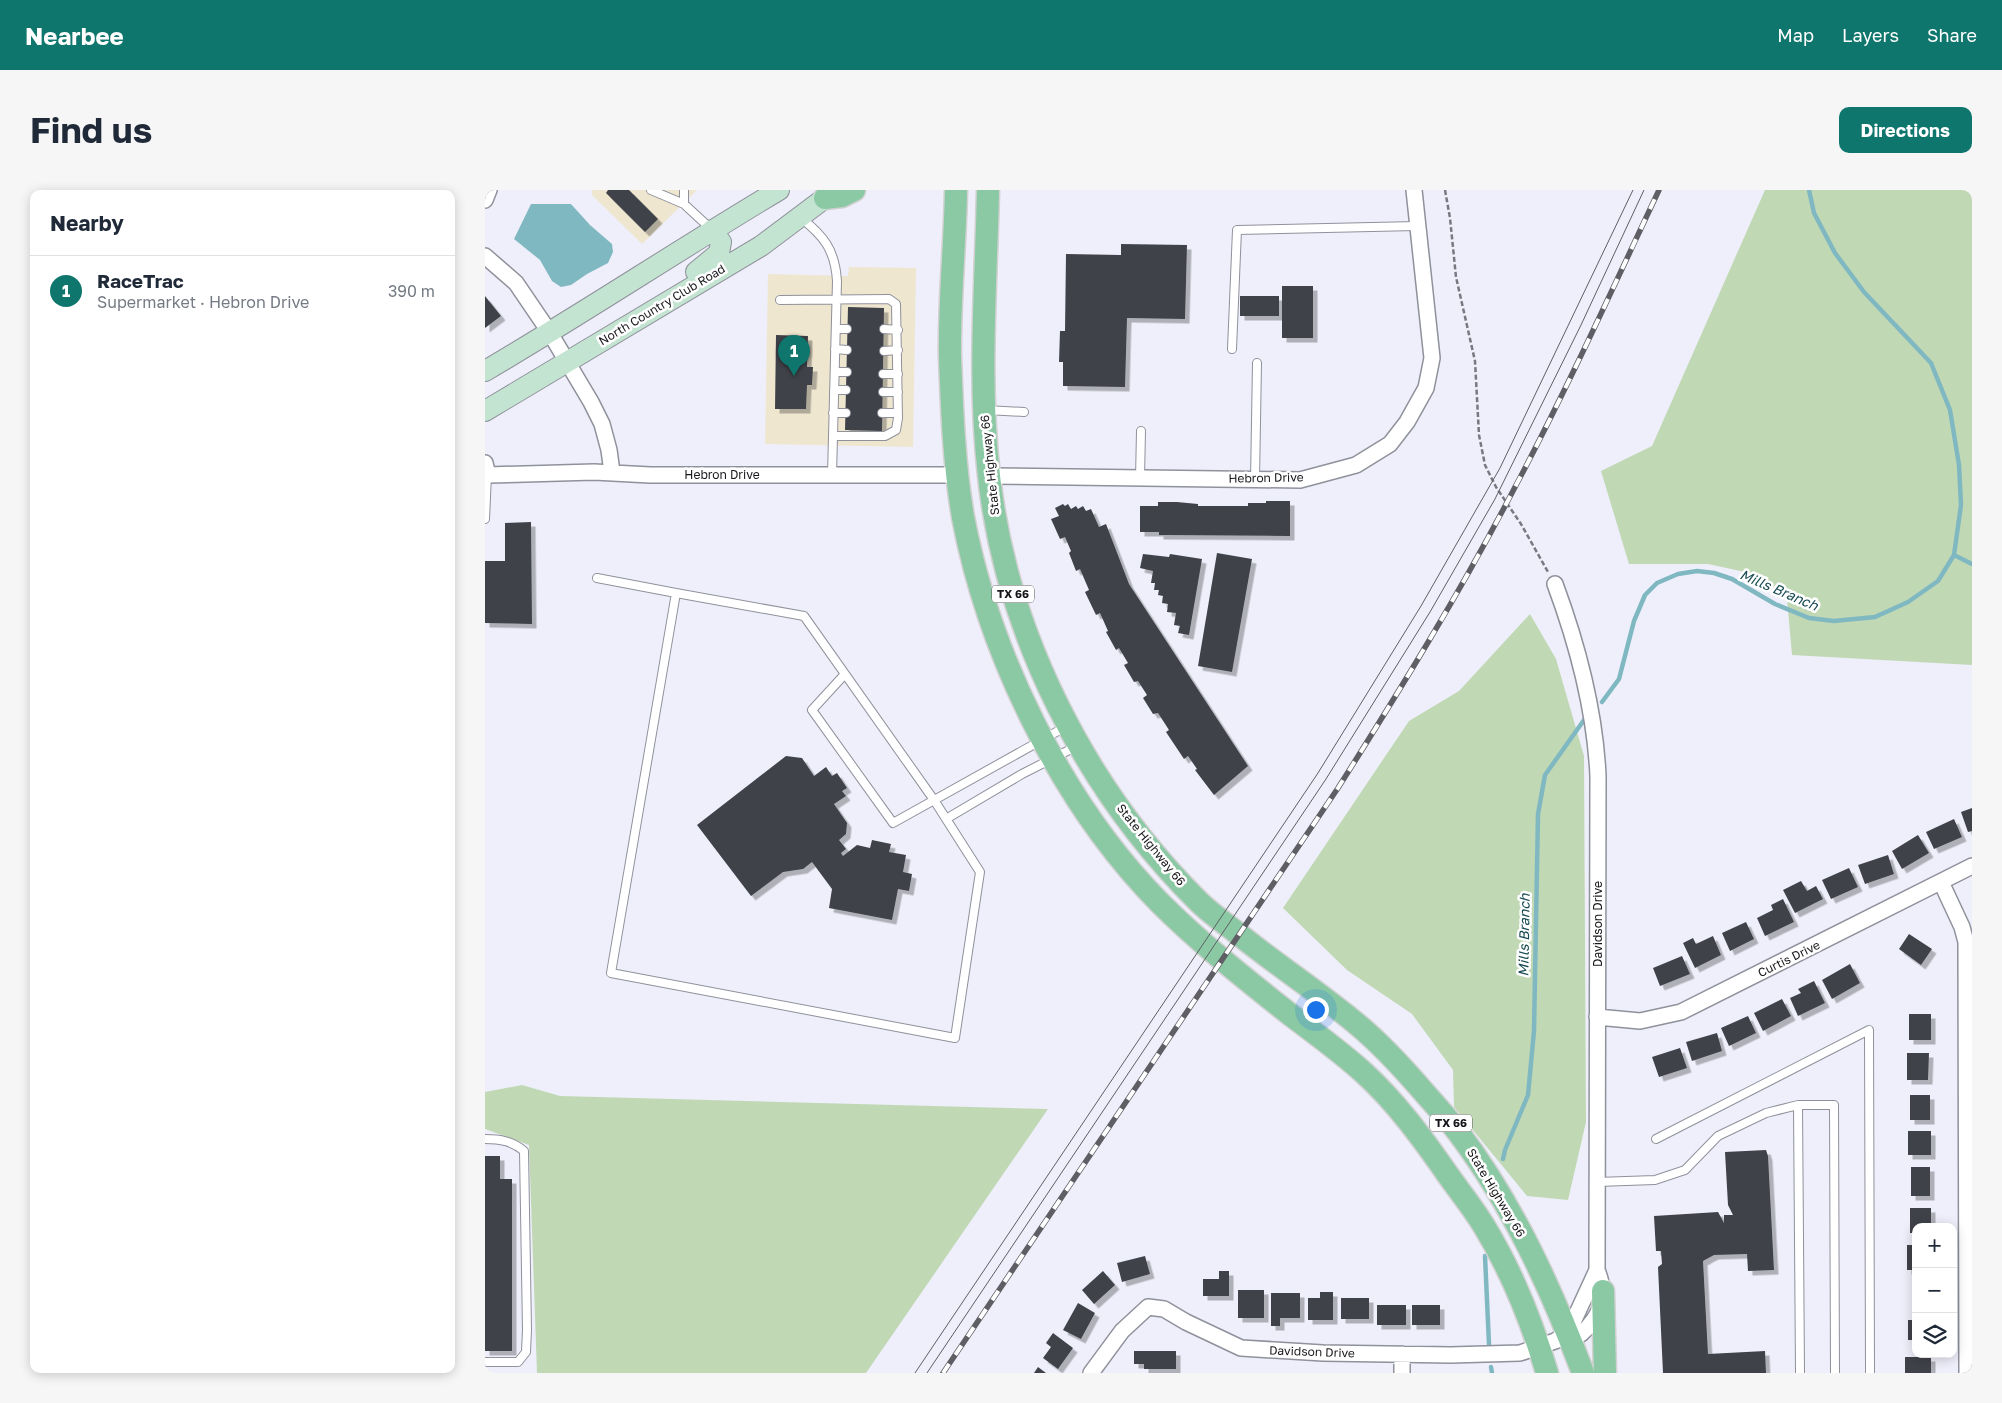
<!DOCTYPE html>
<html lang="en">
<head>
<meta charset="utf-8">
<style>
  body { margin:0; font-family:"Golos Text",sans-serif; background:#f6f6f7; color:#1f2937 }
  .controls { position:absolute; right:15px; bottom:15px; display:grid; overflow:hidden; border-radius:10px; box-shadow:0 2px 12px #0003 }
  .controls button { width:45px; height:45px; display:grid; place-items:center; padding:0; border:0; border-bottom:1px solid #e0e1e3; background:#fff; color:#1f2937; font:25px sans-serif }
  .you { position:absolute; left:830px; top:819px; width:18px; height:18px; margin:-12px; border:4px solid #fff; border-radius:50%; background:#1a73e8; box-shadow:0 0 0 8px #1a73e833 }
  .badge { display:grid; place-items:center; width:32px; height:32px; border-radius:50%; background:#0f766e; color:#fff; font-size:16px; font-weight:700 }
  .pin { position:absolute; translate:-50% -41px; filter:drop-shadow(0 1px 2px #0008) }
  .pin::after { content:''; position:absolute; top:26px; width:18px; height:15px; background:inherit; clip-path:polygon(0 0,100% 0,50% 100%) }
  .list { margin:0; padding:0; list-style:none }
  h2 { display:flex; justify-content:space-between; align-items:center; height:65px; margin:0; padding:0 20px; font-size:21px }
  h2 small { font-size:16px; font-weight:400; color:#747a83 }
  .list li { display:grid; grid-template-columns:32px 1fr auto; gap:15px; align-items:center; box-sizing:border-box; height:70px; padding:0 20px; border-top:1px solid #e0e1e3 }
  .list b { display:block; font-size:19px; white-space:nowrap }
  .list p { margin:0; font-size:16px; white-space:nowrap; color:#747a83 }
  .list em { font-size:16px; font-style:normal; color:#747a83 }
  .icon { flex:none; width:28px; height:28px; fill:none; stroke:currentColor; stroke-width:2; stroke-linecap:round; stroke-linejoin:round }
  .map { position:relative; flex:none; width:1487px; height:1183px; overflow:hidden; border-radius:10px }
  header { display:flex; align-items:center; gap:30px; box-sizing:border-box; height:70px; padding:0 25px; background:#0f766e; color:#fff }
  header strong { font-size:24px }
  nav { display:flex; gap:28px; margin-inline-start:auto; font-size:18px }
  .intro { display:flex; align-items:center; justify-content:space-between; box-sizing:border-box; height:120px; padding:0 30px }
  h1 { margin:0; font-size:35px }
  .button { padding:12px 22px; border-radius:10px; background:#0f766e; color:#fff; font-size:18px; font-weight:700 }
  main { display:flex; gap:30px; padding:0 30px }
  aside { flex:1; background:#fff; border-radius:10px; box-shadow:0 2px 12px #0003 }
  .map>svg:first-child { display:block }
</style>
</head>
<body>
<header>
<strong>Nearbee</strong>
<nav><a>Map</a><a>Layers</a><a>Share</a></nav>
</header>
<div class="intro"><h1>Find us</h1><a class="button">Directions</a></div>
<main>
<aside>
<h2>Nearby<small></small></h2>
<ul class="list">
<li><span class="badge">1</span><div><b>RaceTrac</b><p>Supermarket · Hebron Drive</p></div><em>390 m</em></li>
</ul>
</aside>
<div class="map">
<svg width="1487" height="1183" viewBox="0 0 1487 1183">
  <defs>
    <filter id="shadow"><feDropShadow dx="4.5" dy="4.5" stdDeviation="0" flood-color="#0004"/></filter>
  </defs>
  <rect width="100%" height="100%" fill="#eeeffa"/>
  <path fill="#efe6d0" d="M107 0H212L157 54 107 5Z
    M364 77 431 78 428 257 280 254 283 84 363 86Z"/>
  <path fill="#c1d8b5" d="M1280 0H1487V475L1307 465 1302 409 1274 385 1223 374H1144L1116 281 1167 256Z
    M1045 424 1071 469 1099 566 1101 932 1083 1010 1042 1006 969 917 968 880 927 824 862 780 798 718 924 531 974 501Z
    M37 895 75 906 563 919 381 1183H52L44 955 0 939V902Z"/>
  <path fill="#80b8c2" d="M46 14H86L105 35 127 54 128 62 123 73 102 84 86 95 76 97 67 91 55 70 29 49Z"/>
  <g fill="none" stroke-linecap="round" stroke-linejoin="round">
    <path stroke="#80b8c2" stroke-width="4.5" d="M1469 365 1487 374
      M1117 512 1134 489 1149 431 1160 405 1172 393 1193 384 1212 381 1229 383 1247 389 1290 414 1324 428 1349 431 1390 427 1423 412 1453 391 1469 365 1476 315 1474 275 1465 220 1446 173 1379 102 1350 63 1329 23 1324 0
      M1018 969 1020 960 1043 905 1049 841 1053 624 1060 585 1099 530
      M1000 1066 1004 1154
      M1006 1177 1007 1183"/>
  </g>
  <path fill="#40424a" filter="url(#shadow)" d="M123 0H144L173 29 160 42 121 3Z
    M636 54 702 55 700 129 642 128 640 197 578 196V172H574L575 141H580L581 64 636 65Z
    M797 96H828V148H797Z
    M0 106 16 126 0 138Z
    M755 106H794V126H755Z
    M363 117 399 118 397 241 360 240Z
    M291 145 323 146 322 177H328L327 195H322L321 219H290Z
    M781 311H805V346L674 345V342H655V316H673V312H692L713 314V316H763V313H781Z
    M578 314 580 316 583 314 586 319 591 316 593 319 598 316 601 321 606 319 614 337 621 334 644 394 763 576 729 605 710 580 712 579 703 566 699 569 681 542 684 540 673 523 668 524 658 508 662 505 653 491 649 492 639 475 643 473 634 458 631 460 621 442 623 441 615 423 611 425 600 402 604 400 595 379 591 381 584 363 586 361 580 347 575 349 566 329 574 326 570 318Z
    M46 332 47 434 0 433V371H20V333Z
    M732 363 767 369 747 482 713 476Z
    M658 364 684 367 685 364 717 369 704 445 693 443 695 436 689 435 691 423 682 422 683 414 677 413 678 406 673 405 674 400H669L670 393H666L668 381 655 378Z
    M301 566 317 568 329 586 341 577 347 586 352 583 362 598 357 601 361 606 349 614 362 633 361 644 354 650 361 659 356 663 358 666 372 655 385 658 387 650 406 654 404 662 421 665 418 682 427 684 424 701 413 699 407 730 344 718 347 699 327 672 318 679 298 682 266 706 212 635Z
    M1487 618V641L1483 642 1476 622Z
    M1469 629 1477 647 1449 659 1441 642Z
    M1433 645 1444 663 1417 679 1407 661Z
    M1403 665 1409 684 1380 694 1373 675Z
    M1364 678 1373 697 1346 709 1337 690Z
    M1316 691 1322 701 1331 696 1338 709 1310 723 1298 700Z
    M1298 709 1309 732 1280 746 1272 728 1288 720 1286 715Z
    M1261 732 1269 749 1245 761 1237 743Z
    M1424 744 1447 759 1436 775 1414 759Z
    M1228 746 1236 765 1210 778 1198 753 1208 748 1211 754Z
    M1197 766 1205 784 1175 796 1168 778Z
    M1365 774 1375 793 1347 809 1337 790Z
    M1329 791 1340 813 1313 826 1305 808 1316 803 1313 799Z
    M1297 809 1306 826 1278 841 1269 823Z
    M1424 824H1446V850H1424Z
    M1263 826 1271 843 1244 856 1236 838Z
    M1232 843 1237 861 1207 871 1201 852Z
    M1195 858 1202 878 1174 887 1167 867Z
    M1422 863H1444L1443 890H1422Z
    M1425 905H1445V930H1425Z
    M1423 941H1446V965H1423Z
    M1281 960 1283 966 1289 1080 1263 1081 1262 1064 1229 1065 1218 1071 1223 1164 1280 1161 1281 1183H1178L1173 1077 1177 1074 1176 1061H1171L1169 1026 1233 1022 1239 1033V1025H1248L1243 1015 1240 962Z
    M0 966H15V989H27V1161H0Z
    M1426 977H1445V1006H1426Z
    M1425 1018H1446V1037H1431V1043H1425Z
    M1422 1055H1431V1080H1422Z
    M660 1066 665 1084 637 1092 632 1073Z
    M618 1081 630 1095 609 1114 597 1100Z
    M734 1081H744V1106H718V1089H734Z
    M1427 1092H1431V1120H1427Z
    M753 1100H779V1128H753Z
    M835 1102H848V1130H823V1108H835Z
    M786 1103H815V1128H795V1136H786Z
    M856 1108H884V1129H856Z
    M593 1113 610 1123 596 1149 578 1140Z
    M892 1115H921V1135H892Z
    M927 1115H955V1135H927Z
    M1423 1130H1431V1150H1423Z
    M568 1143 588 1158 573 1179 558 1168 566 1157 561 1153Z
    M649 1161H691V1179H659V1174H649Z
    M1420 1167H1446V1183H1420Z
    M553 1177 561 1183H549Z"/>
  <g fill="none" stroke-linecap="round" stroke-linejoin="round">
    <defs>
      <path id="service" d="M166 0 199 14 226 39
        M199 0V14
        M316 28C339 46 350 60 352 91L347 285
        M295 110 404 109 411 114 413 228 411 240 400 246H348
        M351 139H362
        M399 139 413 140
        M350 159 362 160
        M747 159 752 40 932 36
        M399 161 413 160
        M350 182H362
        M398 184H413
        M349 200H361
        M398 202H413
        M501 220 539 222
        M348 223H361
        M397 223H413
        M655 288 656 241
        M770 290 772 173
        M0 329 2 285
        M112 388 191 403
        M191 403 319 426 449 610 495 682 470 848 126 783Z
        M360 484 327 520 408 633 582 536
        M461 629 537 584 592 556
        M1313 915 1315 1183
        M0 949C15 949 27 951 39 961L42 1140 41 1162 33 1172H0
        M1171 949 1384 840 1385 1183
        M1112 992 1170 990 1200 980 1233 946 1281 923 1313 915H1349L1350 1183"/>
      <path id="minor" d="M0 10 4 0
        M0 66 31 93 65 143 106 212 117 234 124 260 127 282
        M0 273 3 285 109 282 165 285H472
        M504 286 815 290 871 275 905 254 922 232 941 198 947 168 929 0
        M1070 394C1093 456 1110 520 1113 586L1112 1080C1123 1107 1117 1125 1096 1144L1083 1143
        M1456 692 1477 737 1481 752 1482 1183
        M1112 827 1155 831 1196 822 1487 676
        M917 1164V1183
        M606 1183 637 1141 663 1117 679 1119 701 1132 756 1158 838 1163 966 1165 1035 1163 1070 1151 1083 1143 1112 1080"/>
      <path id="secondary" d="M211 82 234 63 236 52 227 40
        M0 181C99 123 195 59 294 0
        M0 221 276 56 340 8 346 0"/>
      <path id="primary" d="M471 0C470 56 464 112 465 167 467 220 469 275 478 327 504 464 577 614 675 713 714 752 759 788 802 822 828 842 855 861 879 883 911 912 938 949 963 985 975 1002 988 1018 999 1036 1027 1082 1047 1132 1062 1183
        M503 0C501 95 493 191 504 286 521 443 601 600 713 711 724 722 738 732 751 742 790 774 834 802 873 835 896 854 917 877 937 900 949 914 962 927 973 942 1028 1015 1066 1098 1098 1183
        M340 8 357 6 369 0
        M1118 1101 1120 1183"/>
    </defs>
    <use href="#service" stroke="#8f919b" stroke-width="10"/>
    <use href="#minor" stroke="#8f919b" stroke-width="18"/>
    <use href="#secondary" stroke="#8f919b" stroke-width="22"/>
    <use href="#primary" stroke="#d1d1d1" stroke-width="25"/>
    <path stroke="#787980" stroke-width="2.5" stroke-dasharray="5 2.5" stroke-linecap="butt" d="M960 0 965 28 971 87 990 171 994 245 1000 275 1011 297 1036 334 1063 382"/>
    <use href="#service" stroke="#fff" stroke-width="8"/>
    <use href="#minor" stroke="#fff" stroke-width="15"/>
    <use href="#secondary" stroke="#c4e4d2" stroke-width="20"/>
    <use href="#primary" stroke="#8ac9a4" stroke-width="22"/>
    <path stroke="#5e5e64" stroke-width="1" d="M430 1183 833 583 936 416 1015 278 1148 0
      M442 1183 841 589 945 422 1010 309 1096 135 1159 0"/>
    <defs>
      <path id="rail" d="M458 1183 853 598C915 500 976 401 1029 299 1081 201 1127 100 1174 0"/>
    </defs>
    <use href="#rail" stroke="#5e5e64" stroke-width="5.5"/>
    <use href="#rail" stroke="#fff" stroke-width="4" stroke-dasharray="11" stroke-linecap="butt"/>
  </g>
  <g text-anchor="middle" stroke-width="5" stroke-linejoin="round" paint-order="stroke">
    <g fill="#fff" stroke="#5d5d5f" stroke-width="1">
      <rect x="507" y="395.5" width="42" height="17" rx="4"/>
      <rect x="945" y="924.5" width="42" height="17" rx="4"/>
    </g>
    <g font-size="11" font-weight="bold" fill="#17171b">
      <text x="528" y="408">TX 66</text>
      <text x="966" y="937">TX 66</text>
    </g>
    <g font-size="12" fill="#17171b" stroke="#fff">
      <text transform="translate(177 115) rotate(-31)" y="4">North Country Club Road</text>
      <text transform="translate(505 275) rotate(-96)" y="4">State Highway 66</text>
      <text x="237" y="289">Hebron Drive</text>
      <text transform="translate(781 288) rotate(-1)" y="4">Hebron Drive</text>
      <text transform="translate(666 655) rotate(51)" y="4">State Highway 66</text>
      <text transform="translate(1113 734) rotate(-90)" y="4">Davidson Drive</text>
      <text transform="translate(1304 769) rotate(-26)" y="4">Curtis Drive</text>
      <text transform="translate(1011 1003) rotate(59)" y="4">State Highway 66</text>
      <text transform="translate(827 1162) rotate(2)" y="4">Davidson Drive</text>
    </g>
    <g font-size="14" font-style="italic" fill="#184a52" stroke="#fff">
      <text transform="translate(1294 400) rotate(23)" y="5">Mills Branch</text>
      <text transform="translate(1039 745) rotate(-89)" y="5">Mills Branch</text>
    </g>
  </g>
</svg>
<div class="controls">
<button>+</button>
<button>−</button>
<button><svg class="icon" aria-label="layers" viewBox="0 0 24 24"><path d="M12 4l9 5-9 5-9-5zM3 14l9 5 9-5"/></svg></button>
</div>
<div class="you"></div>
<div class="pin badge" style="left:309px;top:186px">1</div>
</div>
</main>
</body>
</html>
